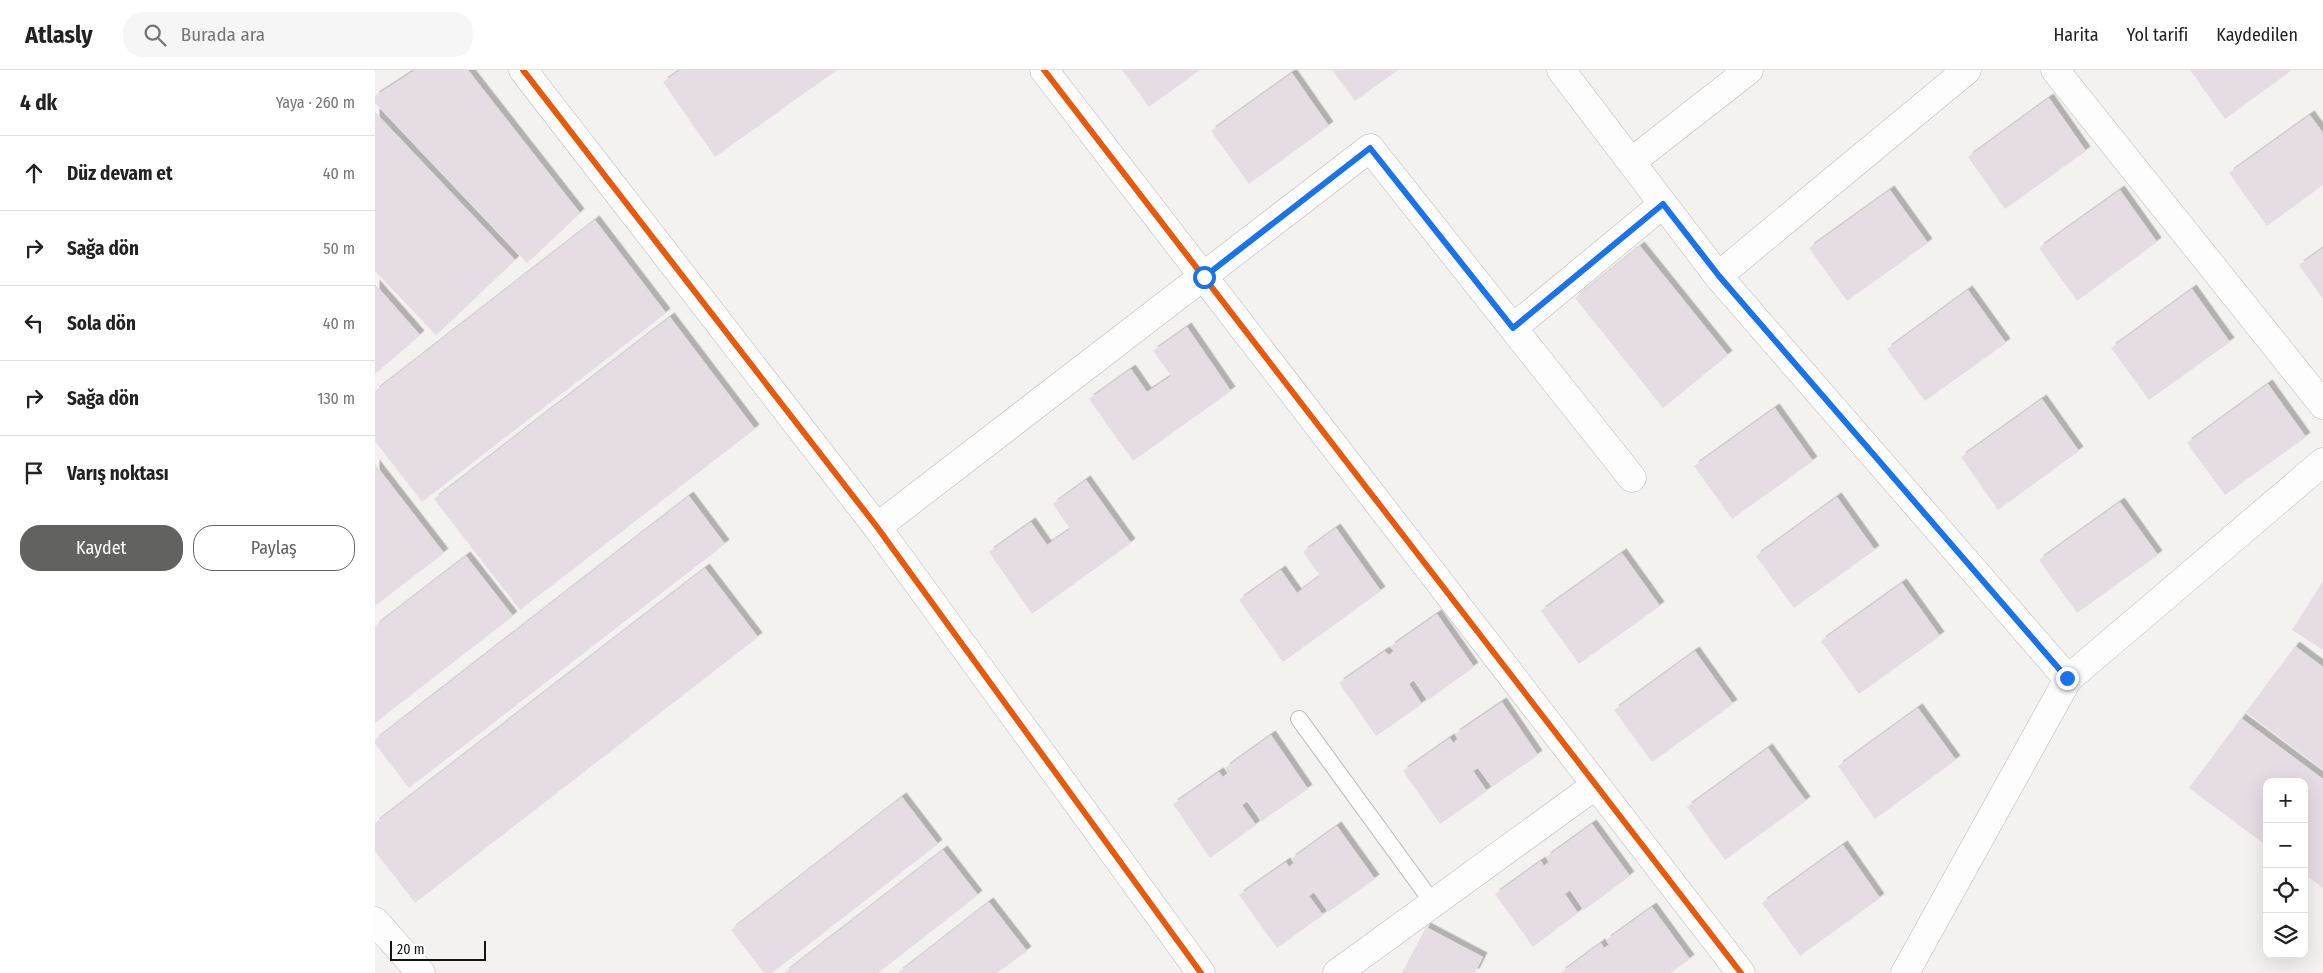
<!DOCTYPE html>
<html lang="tr">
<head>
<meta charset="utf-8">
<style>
  body { margin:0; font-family:"Fira Sans Condensed",sans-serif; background:#f6f6f6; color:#222 }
  .controls { position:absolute; right:15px; bottom:15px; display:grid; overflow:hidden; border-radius:10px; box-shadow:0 5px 20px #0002 }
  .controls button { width:45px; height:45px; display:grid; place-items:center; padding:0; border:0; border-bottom:1px solid #e0e0e0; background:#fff; color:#222; font:25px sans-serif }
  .scale { position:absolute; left:15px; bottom:12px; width:96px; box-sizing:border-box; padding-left:5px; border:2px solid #141413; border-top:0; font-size:14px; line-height:18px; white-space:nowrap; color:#141413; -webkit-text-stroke:4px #fff; paint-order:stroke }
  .stop { position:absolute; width:15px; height:15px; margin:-11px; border:4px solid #1a73e8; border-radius:50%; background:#fff }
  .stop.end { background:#1a73e8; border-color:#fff; box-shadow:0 1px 5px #0008 }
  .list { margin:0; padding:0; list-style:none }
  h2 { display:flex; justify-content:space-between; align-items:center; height:65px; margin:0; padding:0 20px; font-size:21px }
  h2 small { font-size:16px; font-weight:400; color:#767676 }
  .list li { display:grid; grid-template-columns:32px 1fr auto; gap:15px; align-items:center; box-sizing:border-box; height:75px; padding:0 20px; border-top:1px solid #e0e0e0 }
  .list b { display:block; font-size:19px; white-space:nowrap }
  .list em { font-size:16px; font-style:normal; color:#767676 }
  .actions { display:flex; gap:10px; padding:15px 20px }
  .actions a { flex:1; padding:11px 0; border:1px solid #626260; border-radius:20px; text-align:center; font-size:18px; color:#626260 }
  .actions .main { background:#626260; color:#fff }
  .icon { flex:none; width:28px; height:28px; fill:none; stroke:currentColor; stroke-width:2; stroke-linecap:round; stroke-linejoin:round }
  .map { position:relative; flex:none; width:1948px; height:903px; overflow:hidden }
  header { display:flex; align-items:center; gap:30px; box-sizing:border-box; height:70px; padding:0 25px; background:#fff; border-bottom:1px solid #e0e0e0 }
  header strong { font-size:24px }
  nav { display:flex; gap:28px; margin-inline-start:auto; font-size:18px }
  .search { width:350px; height:45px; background:#f6f6f6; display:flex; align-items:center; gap:12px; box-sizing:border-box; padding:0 18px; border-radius:20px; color:#767676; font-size:19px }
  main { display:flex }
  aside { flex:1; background:#fff }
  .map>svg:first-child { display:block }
</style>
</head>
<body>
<header>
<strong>Atlasly</strong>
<div class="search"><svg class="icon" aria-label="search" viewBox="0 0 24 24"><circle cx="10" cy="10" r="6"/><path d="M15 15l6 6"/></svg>Burada ara</div>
<nav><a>Harita</a><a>Yol tarifi</a><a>Kaydedilen</a></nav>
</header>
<main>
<aside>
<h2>4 dk<small>Yaya · 260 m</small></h2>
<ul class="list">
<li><svg class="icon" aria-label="ahead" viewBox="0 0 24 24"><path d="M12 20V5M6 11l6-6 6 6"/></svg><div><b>Düz devam et</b></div><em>40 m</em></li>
<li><svg class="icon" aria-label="right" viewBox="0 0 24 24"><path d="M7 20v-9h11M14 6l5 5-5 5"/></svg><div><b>Sağa dön</b></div><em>50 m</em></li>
<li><svg class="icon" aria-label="left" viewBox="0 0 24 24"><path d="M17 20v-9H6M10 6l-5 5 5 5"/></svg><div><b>Sola dön</b></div><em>40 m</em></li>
<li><svg class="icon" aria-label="right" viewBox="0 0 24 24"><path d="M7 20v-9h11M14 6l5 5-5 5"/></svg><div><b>Sağa dön</b></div><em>130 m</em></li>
<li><svg class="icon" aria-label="arrive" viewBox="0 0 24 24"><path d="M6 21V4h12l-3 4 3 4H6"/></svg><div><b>Varış noktası</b></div></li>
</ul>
<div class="actions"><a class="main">Kaydet</a><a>Paylaş</a></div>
</aside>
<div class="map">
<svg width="1948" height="903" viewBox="0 0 1948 903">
  <defs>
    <filter id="shadow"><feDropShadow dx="4.5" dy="-4.5" stdDeviation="0" flood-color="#0004"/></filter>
  </defs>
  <rect width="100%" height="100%" fill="#f4f2f0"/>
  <path fill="#e6dce3" filter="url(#shadow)" d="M40 0H93L205 143 152 193 0 33V26Z
    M305 0H462L340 87 288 12Z
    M747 0H825L774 37Z
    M957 0H1023L980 31Z
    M1815 0H1917L1850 49Z
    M917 3 954 56 874 114 836 61Z
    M1674 28 1711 81 1630 139 1593 87Z
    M0 42 140 190 61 265 0 201Z
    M1935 45 1948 63V115L1892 156 1854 103Z
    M1515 120 1553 173 1472 231 1434 178Z
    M1745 120 1782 172 1702 231 1664 178Z
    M220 150 291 243 47 432 0 371V321Z
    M1265 176 1353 285 1288 338 1200 228Z
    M1948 178V229L1924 195Z
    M0 214 45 265 0 304Z
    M1817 219 1855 272 1774 330 1736 278Z
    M1593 220 1631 273 1550 331 1512 279Z
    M295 247 380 359 145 540 59 429Z
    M812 257 856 321 758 391 714 329 756 299 772 322 796 306 778 281Z
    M1893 314 1931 367 1850 425 1812 373Z
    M1667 329 1704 381 1623 440 1586 387Z
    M1400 338 1438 391 1357 449 1319 396Z
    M0 394 69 483 0 536Z
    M711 410 756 473 657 544 614 482 656 452 672 475 695 459 678 434Z
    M314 426 350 474 34 718 0 674V670Z
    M1462 427 1500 480 1419 538 1381 486Z
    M1745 432 1783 485 1702 543 1664 490Z
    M961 458 1006 521 908 592 864 530 906 500 922 523 945 506 928 482Z
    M1247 483 1285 536 1204 594 1166 541Z
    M91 486 138 546 0 653V556Z
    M330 498 383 567 40 833 0 781V753Z
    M1948 511V580L1917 560Z
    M1527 513 1565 566 1484 624 1446 571Z
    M1062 544 1099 597 1053 630 1039 610 1034 614 1047 634 1001 666 964 613 1010 581 1014 585 1019 581 1015 577Z
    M1920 576 1948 597V700L1871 642Z
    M1320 581 1358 634 1277 692 1239 640Z
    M1127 632 1163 685 1117 717 1103 698 1098 701 1112 721 1065 754 1028 701 1075 668 1078 673 1083 669 1080 664Z
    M1543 638 1581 690 1500 749 1463 696Z
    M1866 648 1948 709V818L1929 804V712H1892V776L1814 718Z
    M896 665 933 719 887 751 873 731 867 735 881 755 835 788 798 734 844 702 848 707 853 703 850 698Z
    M1393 678 1431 731 1350 790 1312 737Z
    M527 727 563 774 397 903H389L356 860Z
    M1217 754 1255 806 1209 840 1195 820 1190 824 1203 843 1158 877 1120 824 1166 791 1169 796 1174 792 1171 787Z
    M962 756 1000 809 953 842 939 822 934 826 948 845 902 878 864 825 911 792 914 797 919 793 916 789Z
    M1468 775 1505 828 1425 886 1387 833Z
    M568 780 603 825 503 903H409Z
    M614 832 652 881 622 903H523Z
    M1277 837 1315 889 1296 903H1185L1226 873 1229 878 1234 875 1231 870Z
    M1051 857 1108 887 1100 903H1027Z"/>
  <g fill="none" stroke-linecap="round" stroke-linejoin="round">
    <defs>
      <path id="lane" d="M924 649 1058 833"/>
      <path id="street" d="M148 0 502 457 826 903
        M669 0 1366 903
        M1186 0 1343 206 1693 609
        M1680 0 1948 335
        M1256 92 1374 0
        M1343 206 1592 0
        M1138 258 1288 134
        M502 457 995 78 1257 408
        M0 851 46 903
        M962 903 1221 715
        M1530 903 1693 609 1948 392"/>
    </defs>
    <use href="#lane" stroke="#bab9b7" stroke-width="18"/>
    <use href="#street" stroke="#bab9b7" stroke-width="29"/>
    <use href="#lane" stroke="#fdfdfd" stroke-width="16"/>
    <use href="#street" stroke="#fdfdfd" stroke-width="28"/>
    <defs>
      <path id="cycleway" d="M148 0 502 457 826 903
        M669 0 1366 903"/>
    </defs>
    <use href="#cycleway" stroke="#fff" stroke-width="9"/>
    <use href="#cycleway" stroke="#e8590c" stroke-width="6"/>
  </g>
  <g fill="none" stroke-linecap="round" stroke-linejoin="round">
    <path stroke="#1a73e8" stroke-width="6" d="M829 207 995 78 1138 258 1288 134 1344 206 1692 608"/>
  </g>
</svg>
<div class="controls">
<button>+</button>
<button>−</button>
<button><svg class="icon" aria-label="locate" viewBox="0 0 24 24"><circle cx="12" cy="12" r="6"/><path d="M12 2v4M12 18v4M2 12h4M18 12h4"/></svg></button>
<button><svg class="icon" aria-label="layers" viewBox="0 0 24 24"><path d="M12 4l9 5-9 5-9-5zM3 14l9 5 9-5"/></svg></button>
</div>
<div class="scale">20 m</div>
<div class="stop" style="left:829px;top:207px"></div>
<div class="stop end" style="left:1692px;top:608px"></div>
</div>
</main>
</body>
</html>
